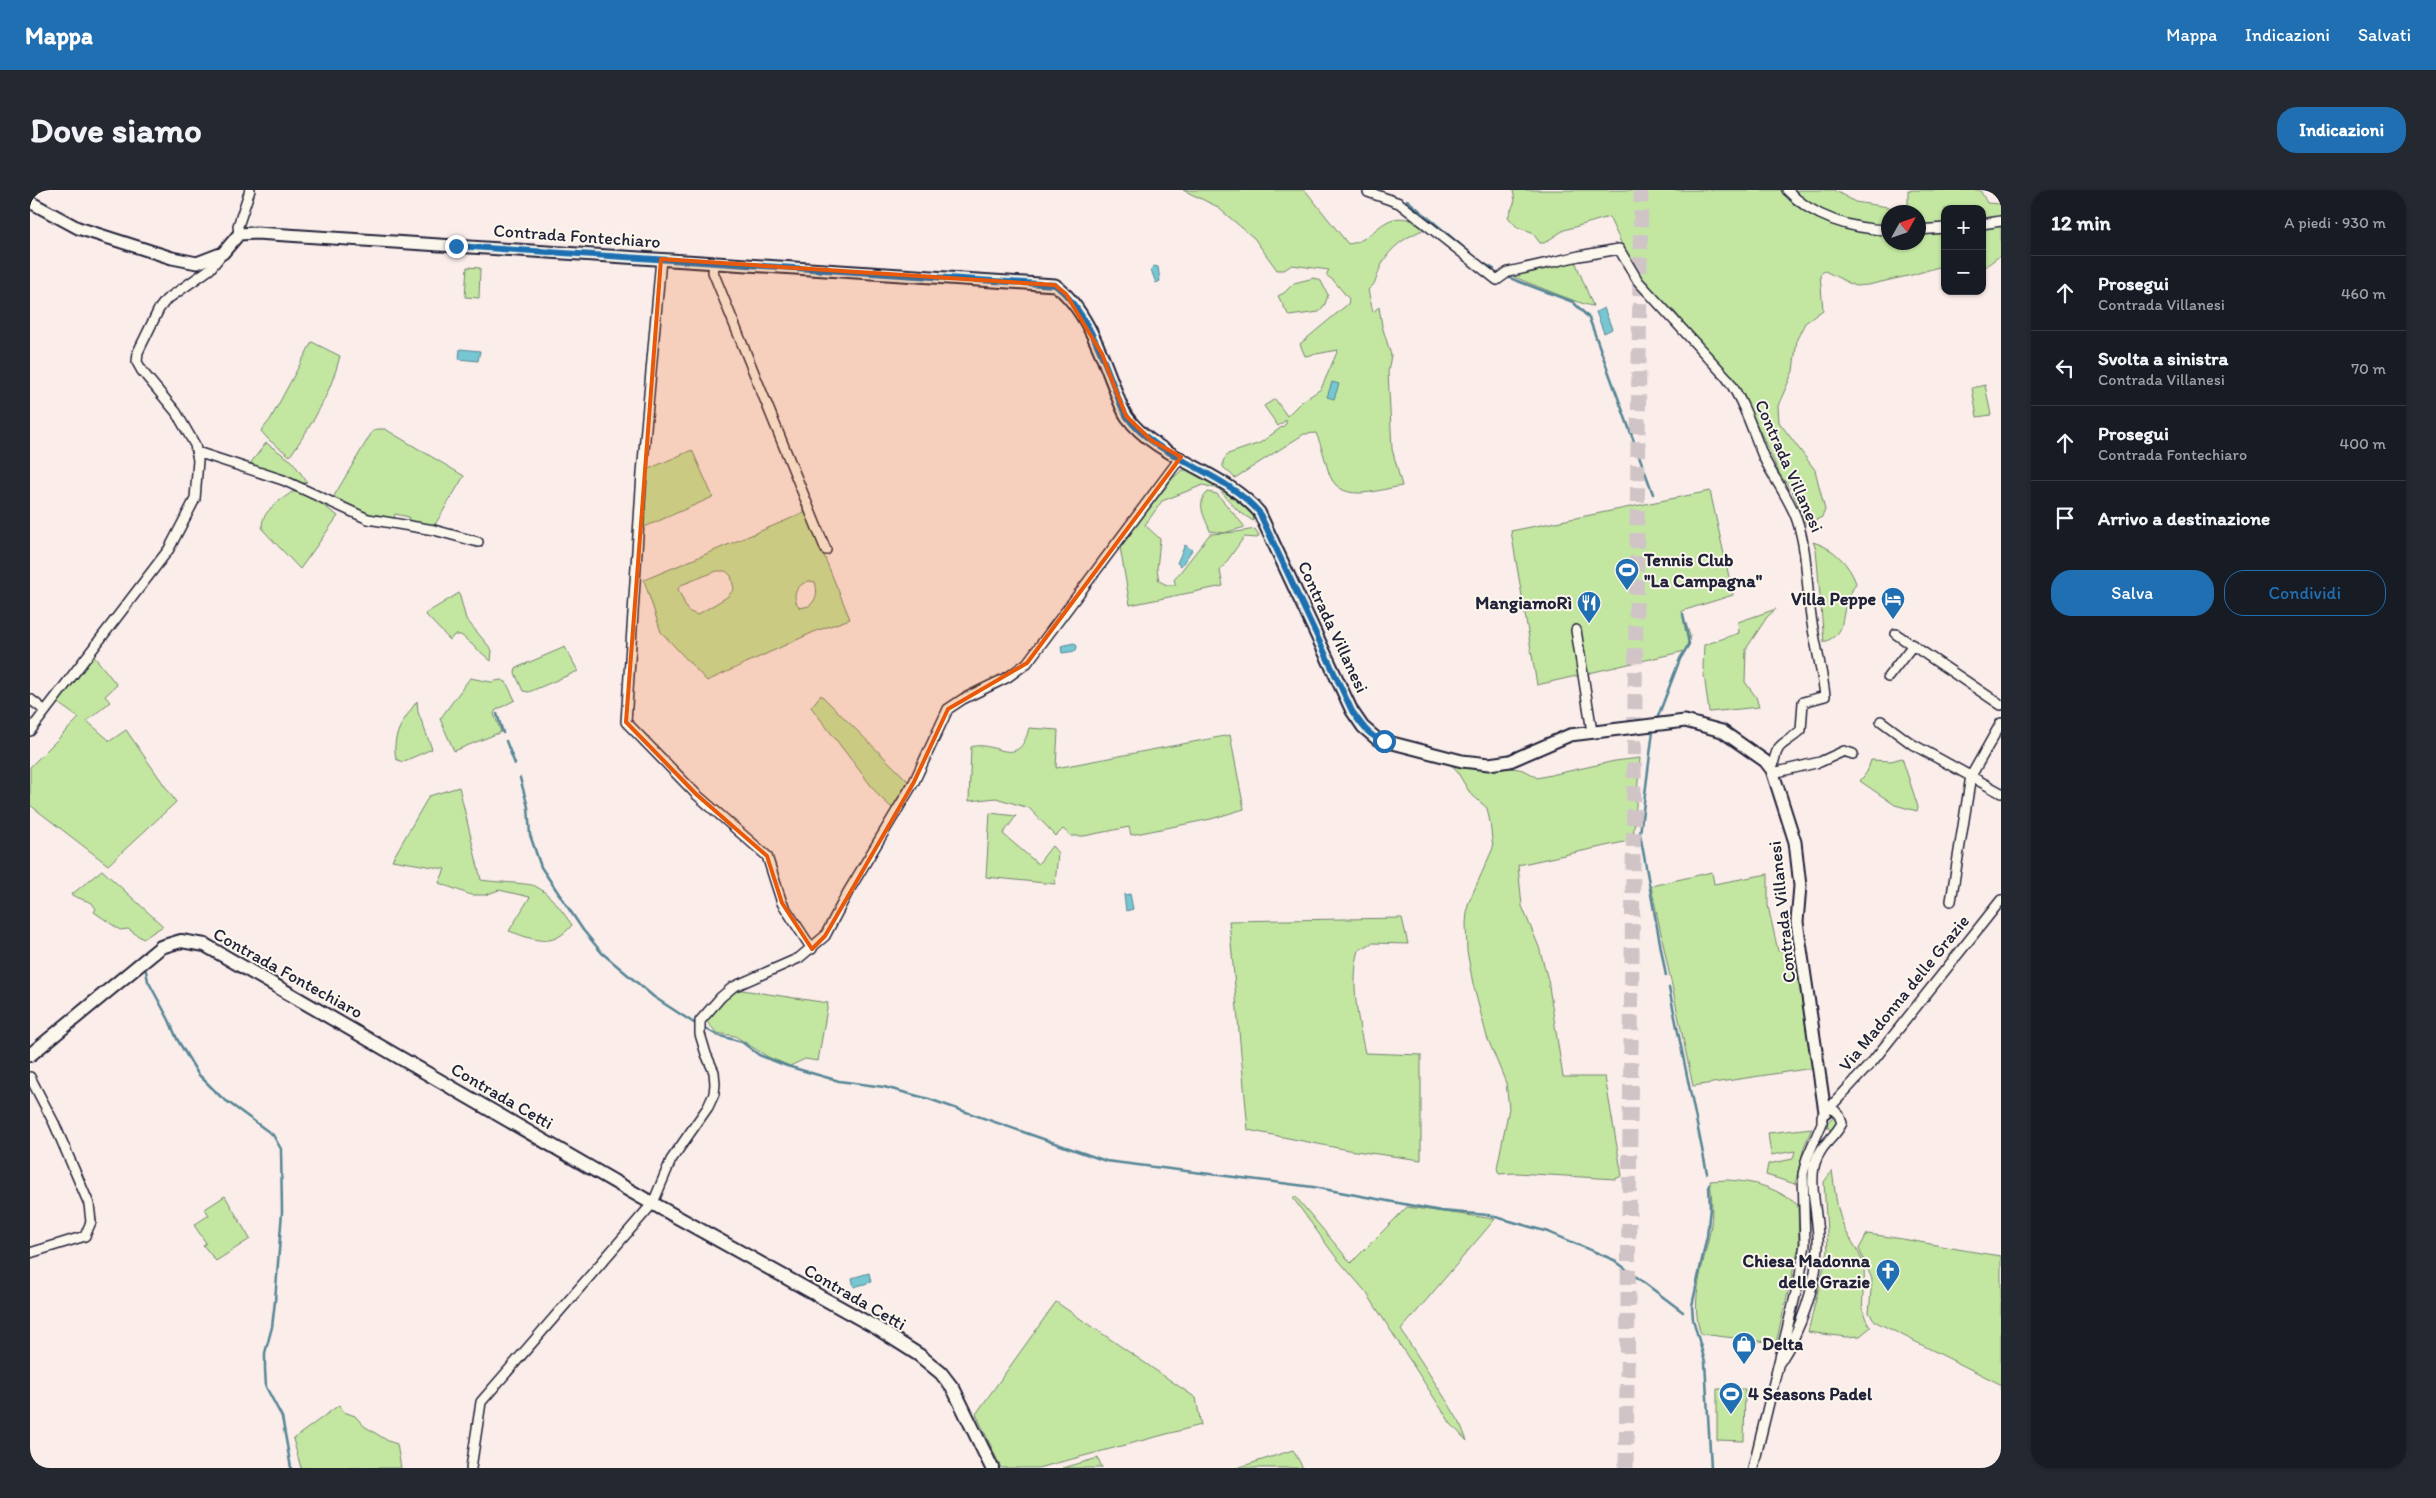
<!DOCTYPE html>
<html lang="it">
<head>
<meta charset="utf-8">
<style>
  body { margin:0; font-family:Itim,sans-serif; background:#242831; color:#f1f3f6 }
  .controls { position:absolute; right:15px; top:15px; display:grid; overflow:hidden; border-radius:10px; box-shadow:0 1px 4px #0004 }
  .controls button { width:45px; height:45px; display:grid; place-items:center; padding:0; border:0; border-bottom:1px solid #363941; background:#171b24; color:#f1f3f6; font:25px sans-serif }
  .compass { position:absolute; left:1851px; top:15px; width:45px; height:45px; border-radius:50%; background:#171b24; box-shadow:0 1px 4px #0004; rotate:50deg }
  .stop { position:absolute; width:15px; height:15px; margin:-11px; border:4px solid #1f6fb2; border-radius:50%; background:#fff }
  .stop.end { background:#1f6fb2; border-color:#fff; box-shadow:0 1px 5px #0008 }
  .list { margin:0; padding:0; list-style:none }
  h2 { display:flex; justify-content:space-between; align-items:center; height:65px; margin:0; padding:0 20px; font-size:21px }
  h2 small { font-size:16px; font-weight:400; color:#9ea1a6 }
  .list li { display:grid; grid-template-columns:32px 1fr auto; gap:15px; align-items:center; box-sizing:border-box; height:75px; padding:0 20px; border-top:1px solid #363941 }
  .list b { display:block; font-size:19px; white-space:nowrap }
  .list p { margin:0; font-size:16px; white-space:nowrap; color:#9ea1a6 }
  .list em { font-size:16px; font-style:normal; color:#9ea1a6 }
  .actions { display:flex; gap:10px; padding:15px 20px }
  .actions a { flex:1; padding:11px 0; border:1px solid #1f6fb2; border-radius:20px; text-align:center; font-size:18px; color:#1f6fb2 }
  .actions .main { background:#1f6fb2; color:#fff }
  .icon { flex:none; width:28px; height:28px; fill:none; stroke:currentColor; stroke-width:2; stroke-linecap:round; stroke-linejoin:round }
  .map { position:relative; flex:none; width:1971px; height:1278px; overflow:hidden; border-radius:20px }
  header { display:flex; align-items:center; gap:30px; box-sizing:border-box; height:70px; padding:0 25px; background:#1f6fb2; color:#fff }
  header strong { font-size:24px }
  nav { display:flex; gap:28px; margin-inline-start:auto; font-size:18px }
  .intro { display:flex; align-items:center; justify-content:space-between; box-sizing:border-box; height:120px; padding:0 30px }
  h1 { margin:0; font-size:35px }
  .button { padding:12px 22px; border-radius:20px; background:#1f6fb2; color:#fff; font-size:18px; font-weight:700 }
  main { display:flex; gap:30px; padding:0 30px }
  aside { flex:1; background:#171b24; border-radius:20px; box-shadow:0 1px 4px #0004 }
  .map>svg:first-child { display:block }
</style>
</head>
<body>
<header>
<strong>Mappa</strong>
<nav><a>Mappa</a><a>Indicazioni</a><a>Salvati</a></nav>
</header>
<div class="intro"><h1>Dove siamo</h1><a class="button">Indicazioni</a></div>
<main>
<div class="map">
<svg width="1971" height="1278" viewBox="0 0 1971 1278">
  <rect width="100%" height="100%" fill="#fbedea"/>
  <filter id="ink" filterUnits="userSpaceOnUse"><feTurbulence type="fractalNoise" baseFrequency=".02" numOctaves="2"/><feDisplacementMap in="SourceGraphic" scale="10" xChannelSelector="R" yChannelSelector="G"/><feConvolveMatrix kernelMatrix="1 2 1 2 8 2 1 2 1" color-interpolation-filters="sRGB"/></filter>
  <g filter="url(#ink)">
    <path fill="#c3e7a1" stroke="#72846e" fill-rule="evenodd" d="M1153 0H1275L1318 54C1349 51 1353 10 1397 38 1378 46 1360 56 1351 76 1346 86 1348 92 1338 100L1343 122 1349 117 1352 136 1361 165 1358 182 1362 259 1372 296C1345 300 1308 316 1298 280 1294 266 1292 257 1286 243L1274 244 1205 288 1193 277V271L1198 264 1230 253 1256 234V230L1248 236 1234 216 1245 209 1257 226 1270 213 1291 199 1308 160 1275 166 1270 154 1318 114 1319 109 1304 91 1296 85 1299 80 1262 75 1254 80H1247L1224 48 1186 16Z
      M1483 0H1804L1825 12 1878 20V0H1950L1957 13 1971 14V65L1952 79V19H1915V75L1882 85 1838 95 1825 96 1795 81 1790 84 1793 120 1775 133 1767 149 1763 181 1748 216 1749 232 1785 280 1795 320 1792 327 1776 335 1762 300 1750 285 1713 204 1645 122 1621 100 1602 76 1579 27 1534 40 1514 53H1510L1502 42 1487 37 1478 27 1485 11ZM1858 22H1888V52H1858Z
      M1543 66 1563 116C1554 116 1492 90 1477 84Z
      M437 77 450 78 449 108 435 107Z
      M1284 88 1291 91 1298 105 1295 114 1289 122 1259 126 1248 106 1254 103 1264 93Z
      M282 152 310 166C300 205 283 233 260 266L239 250 231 241 240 230Z
      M1955 195 1961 225 1947 227 1942 198Z
      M347 239H355L434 286 403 338 378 332 379 327 365 324 364 329 342 326 305 311 304 306 342 242Z
      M236 253 262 271 277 292 271 294 219 275Z
      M662 260 683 307 610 339 614 281Z
      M1158 279C1185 281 1207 307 1225 325L1223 331 1207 320 1189 299 1173 295 1132 311 1115 335 1130 349 1127 379 1129 391 1137 395H1146L1144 390 1180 344C1196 343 1211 342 1225 339L1229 345 1227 348 1214 347 1190 381 1193 396 1100 415 1090 357 1143 288 1151 281Z
      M1680 301 1703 405 1652 421 1660 446 1655 461 1507 495 1481 341Z
      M262 302H275L308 326 270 379 233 340C228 323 250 311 262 302Z
      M1178 302 1187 304 1215 337 1194 343 1180 341C1175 327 1165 314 1178 302Z
      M776 322 820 429 786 441 677 491 631 442 614 390ZM687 381H696L701 386 704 399 697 407 667 425 658 421 648 399 651 395ZM779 391 785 392C788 401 787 410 779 416L770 418C760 407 766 395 779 391Z
      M1783 352C1804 358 1819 374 1826 393 1823 399 1818 407 1816 414 1810 434 1816 443 1794 452L1786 359Z
      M429 403 436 429 462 460 461 471 431 445H424L420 450 395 424Z
      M1746 419 1737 427 1716 459 1715 492 1726 507 1729 517 1679 522 1673 477 1674 455 1709 443 1708 432Z
      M535 457 548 481 499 502 493 501 485 483 486 478Z
      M62 464 87 495 75 506 80 512 57 531 80 551 96 540 146 612 78 675 0 615V577L49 528 25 511Z
      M440 488 461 492 471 490 476 492 485 510 466 520 464 524 471 542 424 561 410 529Z
      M791 505 878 591 862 618 849 606 781 517Z
      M387 511 388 522 402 559 372 572 366 569C361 544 374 530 387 511Z
      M999 538 1028 540 1026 578 1200 545 1214 619 1181 629 1101 645 1099 637 1054 646H1041L1033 639 1026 646 999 618 966 608 939 611 941 557C965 549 988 582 999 538Z
      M1409 567C1421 572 1434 577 1447 579 1471 582 1486 571 1507 588L1585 571 1610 568 1603 650 1488 675 1492 716 1509 757 1518 790 1533 887H1575L1592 986 1585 989 1486 983 1469 984 1467 978 1479 918 1476 893 1457 847 1443 794 1437 761 1436 733 1438 714 1463 658 1460 632 1457 618 1440 603 1425 578Z
      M1872 568 1888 617 1887 621 1865 615 1830 591 1837 582 1841 570 1861 571Z
      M429 597 451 690C461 692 499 693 505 696 521 704 532 721 542 735 522 759 505 750 479 741L500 707 469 700 455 705H441L409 693 415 679 362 670 399 606Z
      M960 623 986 626 973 644 1008 674 1022 656 1028 663 1025 694 956 687Z
      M72 680 133 736 113 749 98 739 90 740 64 722 66 719 62 713 41 705Z
      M1682 682 1684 694 1738 684V716L1748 761 1767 760 1783 878 1663 896 1621 696Z
      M1372 728 1378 754 1342 753 1329 760C1320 792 1328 831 1335 863L1391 865V970L1318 960 1218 940 1199 731Z
      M705 799 798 813 788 871 775 869 760 876 738 867 705 846 687 843 677 832 678 824Z
      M1804 926 1810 932 1801 942 1796 934Z
      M1782 938 1774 957 1765 994 1736 985 1738 974 1763 969 1765 961 1741 965 1738 943Z
      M1802 981C1805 999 1806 1017 1813 1035 1819 1050 1833 1064 1834 1080 1836 1101 1826 1119 1841 1137L1830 1146 1816 1147 1778 1142 1798 1060 1794 992Z
      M1697 990C1727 992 1744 997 1768 1015L1769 1056 1746 1153 1671 1144C1659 1110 1674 1075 1680 1041 1683 1025 1682 1007 1680 991Z
      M195 1006 220 1049 186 1071 173 1055 176 1053 164 1035 179 1025 175 1019Z
      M1265 1006 1321 1073 1377 1017 1465 1029 1371 1140 1418 1213 1430 1233 1437 1251 1421 1234 1336 1102 1305 1066 1263 1008Z
      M1837 1044C1882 1049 1926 1060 1971 1066V1200L1970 1194 1846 1132 1839 1123 1842 1089 1829 1059Z
      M1026 1112 1166 1208 1171 1235 1008 1278H971L946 1224Z
      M1687 1199H1715L1714 1251 1687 1250Z
      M309 1215 314 1222 325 1226 334 1236 358 1251 367 1254 371 1278H271L263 1249Z
      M1263 1260 1273 1278H1207Z
      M1068 1268 1072 1278H1033Z"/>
    <path fill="#76c7d1" stroke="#548595" d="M1124 76 1128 77 1130 91 1126 93 1121 80Z
      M1574 118 1582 139 1574 143 1566 122Z
      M430 159 450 161 448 171 429 169Z
      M1302 192 1309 194 1304 209 1297 207Z
      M1155 355 1162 360 1151 376 1147 373Z
      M1044 453 1047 456 1046 461 1032 463 1031 456Z
      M1100 704 1103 719 1096 721 1094 705Z
      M839 1083 841 1092 824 1097 822 1088Z"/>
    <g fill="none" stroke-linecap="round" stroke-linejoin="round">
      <path stroke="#548595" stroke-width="2.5" d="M1377 10 1451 72 1464 79
        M1477 87 1543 112 1559 128 1623 304
        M467 524 473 543
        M1627 529 1650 469 1659 454 1653 424
        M1623 541 1610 644 1636 786
        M476 551 485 574
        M490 588 498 617 500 645 511 677 553 740 572 763 624 807 667 835
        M116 781 118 791 139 830 147 849 168 884 191 907 243 945 251 959 252 1022 245 1111 242 1137 235 1163V1179L236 1197 252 1227 261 1278
        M1639 798 1677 983
        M676 839 687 845 712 852 729 865 757 876 809 891 854 897 899 909 1076 971 1283 997 1411 1021 1458 1025 1473 1029 1518 1042 1584 1070 1653 1122
        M1679 995 1680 1018 1677 1046 1662 1116 1663 1129 1675 1172 1681 1278"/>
      <path stroke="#d0c4c7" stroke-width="15" stroke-dasharray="15 8" stroke-linecap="butt" d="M1596 1278 1611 0"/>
      <defs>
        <path id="minor" d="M1757 0C1782 27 1821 39 1858 40
          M1338 2 1369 13 1467 90 1478 82 1549 66 1589 59 1608 91 1697 188C1714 212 1722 239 1733 266 1743 288 1759 307 1767 330 1778 363 1776 394 1781 427 1785 454 1792 479 1795 506L1773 512 1771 540C1751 559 1748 548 1742 580
          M1952 34 1971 31
          M1888 40 1915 38
          M209 44 208 36 220 0
          M631 69 612 283 596 532 667 605 737 666 752 713 782 759
          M684 72 683 82 796 360
          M167 262 253 290 338 329 404 340 448 352
          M1546 440 1562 542
          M1866 444 1971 515
          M1858 487 1883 455
          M0 509 14 520
          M1851 531 1882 554 1971 603
          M0 541 139 359 165 309 168 270 165 255 146 222 112 181 107 172 108 162 129 119 136 110 180 79 193 63
          M1743 583 1790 572 1814 561 1823 564
          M1921 711 1941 586 1971 533
          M0 887 24 933 59 1014 61 1032 55 1046 0 1063
          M1750 1172C1771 1140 1786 1095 1788 1057 1790 1032 1778 996 1785 973 1791 954 1804 949 1812 933L1809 925 1800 916
          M441 1278 451 1212 623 1013 641 970 678 917 684 904 685 894 684 882 676 864 670 844V831L691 807 703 797 769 768 795 746 818 702 884 592 918 519 933 509 978 487 997 473 1151 267
          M1723 1278 1770 1086 1775 1054 1773 984 1777 968 1792 933V926L1843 871 1971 710"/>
        <path id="tertiary" d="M0 12 48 38 142 68 167 73 193 63 209 44 226 43 1025 95C1053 116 1069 157 1081 189 1086 201 1090 217 1097 227 1126 268 1194 281 1229 322L1322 521 1333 537 1347 549 1432 571 1459 574 1480 571 1540 545 1655 531 1692 541 1735 571 1742 580 1765 652 1770 696 1767 732 1795 922"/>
        <path id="secondary" d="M0 865 131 757 151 751 175 755 611 1007 845 1137 889 1165 911 1183 924 1200 962 1278"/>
      </defs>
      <use href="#minor" stroke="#22223b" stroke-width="12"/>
      <use href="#tertiary" stroke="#22223b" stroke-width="15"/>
      <use href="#secondary" stroke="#22223b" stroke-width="16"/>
      <use href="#minor" stroke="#fbf7ec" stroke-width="9"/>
      <use href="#tertiary" stroke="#fbf7ec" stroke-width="11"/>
      <use href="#secondary" stroke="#fbf7ec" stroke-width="12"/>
    </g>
  </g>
  <g fill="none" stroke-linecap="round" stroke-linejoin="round" filter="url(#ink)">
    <path stroke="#1f6fb2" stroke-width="6" d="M426 56 1025 95C1053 117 1069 157 1081 189 1086 201 1090 217 1097 227 1126 268 1194 281 1229 322L1322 521C1331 534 1339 547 1354 551"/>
  </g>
  <path fill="#e8590c" fill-opacity="0.2" stroke="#e8590c" stroke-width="4" stroke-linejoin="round" d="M631 69 1025 95 1036 104 1072 164 1096 226 1121 250 1151 267 997 473 918 519 884 592 795 746 782 759 752 713 737 666 667 605 596 532Z"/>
  <defs>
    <symbol id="stadium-pin" viewBox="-11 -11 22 30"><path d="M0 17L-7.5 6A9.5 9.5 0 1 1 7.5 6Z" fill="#1f6fb2" stroke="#fbf7ec"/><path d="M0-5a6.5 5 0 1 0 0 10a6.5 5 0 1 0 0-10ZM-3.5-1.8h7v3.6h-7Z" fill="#fff"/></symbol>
    <symbol id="hotel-pin" viewBox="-11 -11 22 30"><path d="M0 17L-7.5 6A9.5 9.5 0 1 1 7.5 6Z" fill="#1f6fb2" stroke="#fbf7ec"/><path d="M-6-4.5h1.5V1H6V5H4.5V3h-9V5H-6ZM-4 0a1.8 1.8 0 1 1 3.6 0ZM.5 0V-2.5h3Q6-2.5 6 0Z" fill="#fff"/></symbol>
    <symbol id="restaurant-pin" viewBox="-11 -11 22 30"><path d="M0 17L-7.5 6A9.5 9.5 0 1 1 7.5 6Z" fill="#1f6fb2" stroke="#fbf7ec"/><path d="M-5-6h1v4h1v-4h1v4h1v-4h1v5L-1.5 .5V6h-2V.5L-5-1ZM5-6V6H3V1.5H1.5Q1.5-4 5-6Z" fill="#fff"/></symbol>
    <symbol id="church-pin" viewBox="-11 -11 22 30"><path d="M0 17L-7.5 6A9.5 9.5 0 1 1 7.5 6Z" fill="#1f6fb2" stroke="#fbf7ec"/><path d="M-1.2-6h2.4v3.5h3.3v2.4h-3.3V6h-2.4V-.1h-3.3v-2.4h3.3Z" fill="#fff"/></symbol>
    <symbol id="shop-pin" viewBox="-11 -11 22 30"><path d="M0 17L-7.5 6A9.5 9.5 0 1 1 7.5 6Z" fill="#1f6fb2" stroke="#fbf7ec"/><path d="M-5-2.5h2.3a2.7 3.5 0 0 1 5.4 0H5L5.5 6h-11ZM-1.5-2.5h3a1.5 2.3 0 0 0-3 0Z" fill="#fff"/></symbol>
  </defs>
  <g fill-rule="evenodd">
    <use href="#stadium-pin" x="1583" y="366" width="28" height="38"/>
    <use href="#hotel-pin" x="1849" y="395" width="28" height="38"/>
    <use href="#restaurant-pin" x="1545" y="399" width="28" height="38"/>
    <use href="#church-pin" x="1844" y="1067" width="28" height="38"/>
    <use href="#shop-pin" x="1700" y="1140" width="28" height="38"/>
    <use href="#stadium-pin" x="1687" y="1190" width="28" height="38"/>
  </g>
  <g text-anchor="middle" stroke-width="4" stroke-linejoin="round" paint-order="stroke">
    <g font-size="18" fill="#22223b" stroke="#fbf7ec">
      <text transform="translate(547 46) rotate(4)" y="6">Contrada Fontechiaro</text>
      <text transform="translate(1759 276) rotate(66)" y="6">Contrada Villanesi</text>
      <text transform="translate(1303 437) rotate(65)" y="6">Contrada Villanesi</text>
      <text transform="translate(1752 722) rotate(-96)" y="6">Contrada Villanesi</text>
      <text transform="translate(258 783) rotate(29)" y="6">Contrada Fontechiaro</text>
      <text transform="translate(1874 803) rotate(-51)" y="6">Via Madonna delle Grazie</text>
      <text transform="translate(472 906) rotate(30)" y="6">Contrada Cetti</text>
      <text transform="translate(825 1107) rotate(30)" y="6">Contrada Cetti</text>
    </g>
    <g font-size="18" font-weight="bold" fill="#22223b" stroke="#fbf7ec" text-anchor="start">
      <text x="1614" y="376">Tennis Club<tspan x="1614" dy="21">"La Campagna"</tspan></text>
      <text x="1846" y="415" text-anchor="end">Villa Peppe</text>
      <text x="1542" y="419" text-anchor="end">MangiamoRì</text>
      <text x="1840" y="1077" text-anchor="end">Chiesa Madonna<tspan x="1840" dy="21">delle Grazie</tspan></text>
      <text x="1732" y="1160">Delta</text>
      <text x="1718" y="1210">4 Seasons Padel</text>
    </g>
  </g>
</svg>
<div class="controls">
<button>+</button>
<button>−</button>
</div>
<svg class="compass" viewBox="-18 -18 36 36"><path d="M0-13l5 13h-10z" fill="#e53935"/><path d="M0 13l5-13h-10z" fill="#9ea1a6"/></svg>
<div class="stop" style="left:1354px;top:551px"></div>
<div class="stop end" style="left:426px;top:56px"></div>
</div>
<aside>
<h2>12 min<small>A piedi · 930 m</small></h2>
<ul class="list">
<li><svg class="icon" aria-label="ahead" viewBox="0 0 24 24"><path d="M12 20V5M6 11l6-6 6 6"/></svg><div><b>Prosegui</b><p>Contrada Villanesi</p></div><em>460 m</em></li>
<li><svg class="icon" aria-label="left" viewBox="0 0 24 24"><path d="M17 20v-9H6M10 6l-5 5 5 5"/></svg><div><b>Svolta a sinistra</b><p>Contrada Villanesi</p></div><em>70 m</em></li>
<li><svg class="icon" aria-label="ahead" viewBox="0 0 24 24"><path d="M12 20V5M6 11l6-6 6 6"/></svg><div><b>Prosegui</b><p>Contrada Fontechiaro</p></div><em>400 m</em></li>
<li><svg class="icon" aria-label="arrive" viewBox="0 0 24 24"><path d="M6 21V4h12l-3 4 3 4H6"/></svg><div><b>Arrivo a destinazione</b></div></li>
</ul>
<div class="actions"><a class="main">Salva</a><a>Condividi</a></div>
</aside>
</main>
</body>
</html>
